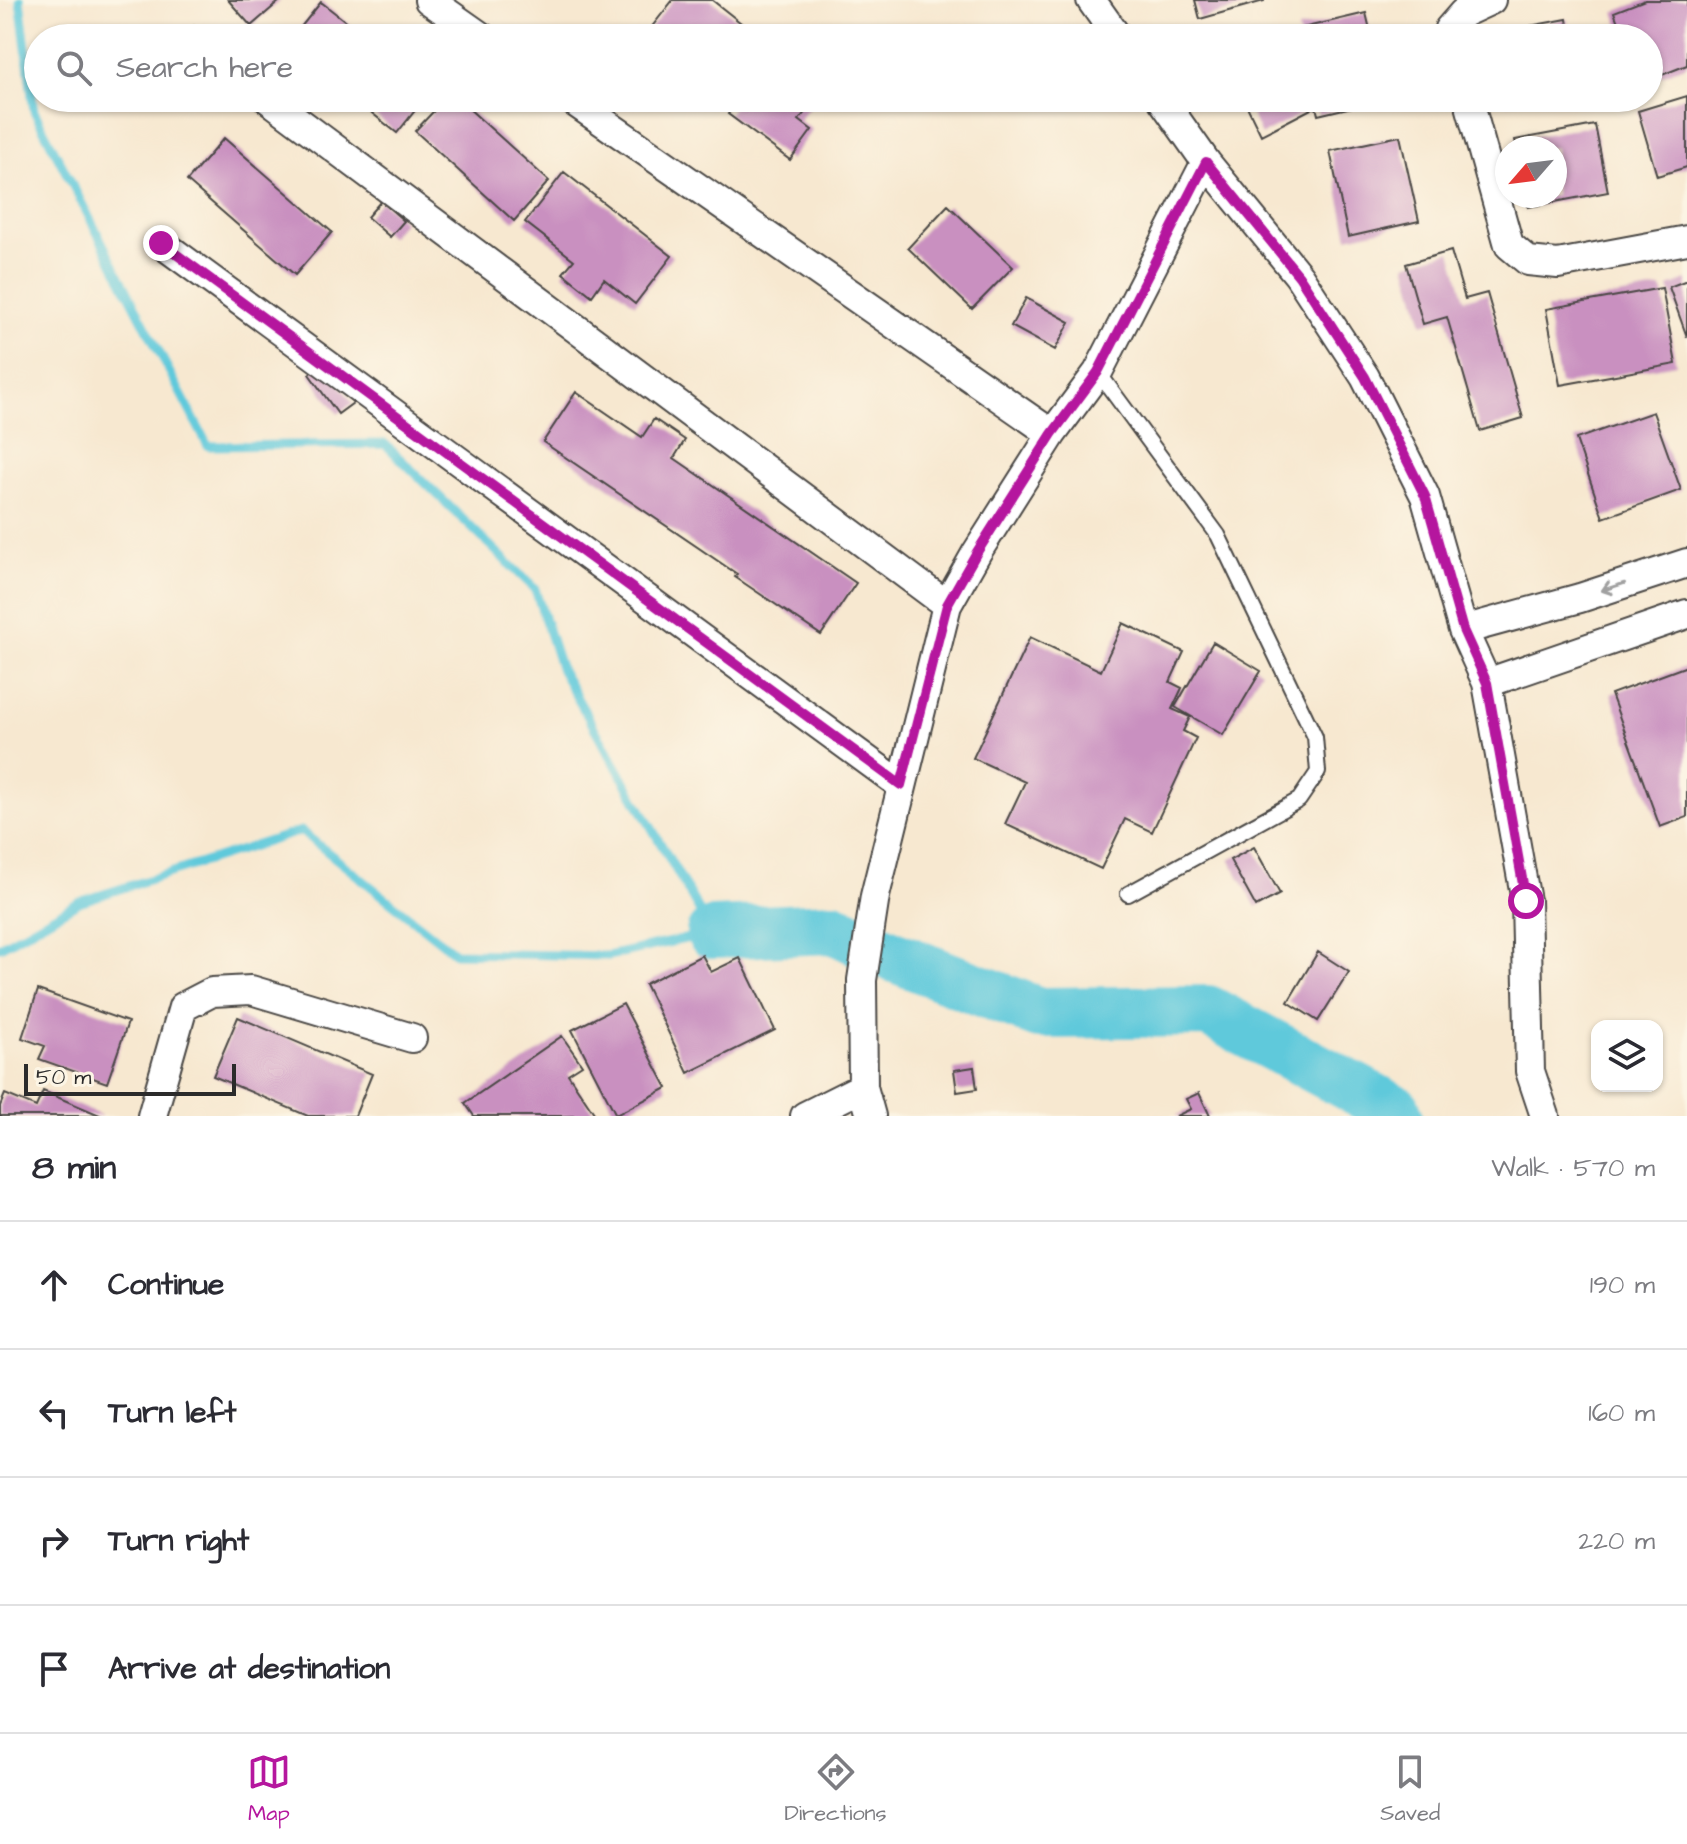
<!DOCTYPE html>
<html lang="en">
<head>
<meta charset="utf-8">
<style>
  body { margin:0; font-family:"Architects Daughter",sans-serif; background:#f2f2f3; color:#2b2b33 }
  .controls { position:absolute; right:24px; bottom:24px; display:grid; overflow:hidden; border-radius:16px; box-shadow:0 2px 6px #0004 }
  .controls button { width:72px; height:72px; display:grid; place-items:center; padding:0; border:0; border-bottom:2px solid #e1e1e2; background:#fff; color:#2b2b33; font:40px sans-serif }
  .compass { position:absolute; left:1495px; top:136px; width:72px; height:72px; border-radius:50%; background:#fff; box-shadow:0 2px 6px #0004; rotate:242deg }
  .scale { position:absolute; left:24px; bottom:20px; width:212px; box-sizing:border-box; padding-left:8px; border:4px solid #2b2b2b; border-top:0; font-size:22px; line-height:28px; white-space:nowrap; color:#2b2b2b; -webkit-text-stroke:6px #fcf5e5; paint-order:stroke }
  .stop { position:absolute; width:24px; height:24px; margin:-18px; border:6px solid #b5179e; border-radius:50%; background:#fff }
  .stop.end { background:#b5179e; border-color:#fff; box-shadow:0 2px 8px #0008 }
  .list { margin:0; padding:0; list-style:none }
  h2 { display:flex; justify-content:space-between; align-items:center; height:104px; margin:0; padding:0 32px; font-size:34px }
  h2 small { font-size:26px; font-weight:400; color:#7c7c81 }
  .list li { display:grid; grid-template-columns:52px 1fr auto; gap:24px; align-items:center; box-sizing:border-box; height:128px; padding:0 32px; border-top:2px solid #e1e1e2 }
  .list b { display:block; font-size:30px; white-space:nowrap }
  .list em { font-size:26px; font-style:normal; color:#7c7c81 }
  .icon { flex:none; width:44px; height:44px; fill:none; stroke:currentColor; stroke-width:2; stroke-linecap:round; stroke-linejoin:round }
  .map { position:relative; flex:none; width:1687px; height:1116px; overflow:hidden }
  .search { position:absolute; background:#fff; box-shadow:0 2px 6px #0004; left:24px; right:24px; top:24px; height:88px; display:flex; align-items:center; gap:20px; box-sizing:border-box; padding:0 28px; border-radius:44px; color:#7c7c81; font-size:30px }
  .sheet { height:616px; background:#fff }
  nav { display:flex; justify-content:space-around; align-items:center; box-sizing:border-box; height:112px; border-top:2px solid #e1e1e2; background:#fff; font-size:22px; color:#7c7c81 }
  nav a { display:grid; justify-items:center; gap:4px }
  nav .on { color:#b5179e }
  .map>svg:first-child { display:block }
</style>
</head>
<body>
<div class="map">
<svg width="1687" height="1116" viewBox="0 0 1687 1116">
  <rect width="100%" height="100%" fill="#fcf5e5"/>
  <filter id="ink" filterUnits="userSpaceOnUse"><feTurbulence type="fractalNoise" baseFrequency=".0125" numOctaves="2"/><feDisplacementMap in="SourceGraphic" scale="16" xChannelSelector="R" yChannelSelector="G"/><feConvolveMatrix kernelMatrix="1 2 1 2 8 2 1 2 1" color-interpolation-filters="sRGB"/></filter>
  <filter id="wash" filterUnits="userSpaceOnUse"><feTurbulence type="fractalNoise" baseFrequency=".006" numOctaves="4" result="noise"/><feDisplacementMap in="SourceGraphic" scale="32" xChannelSelector="R" yChannelSelector="G"/><feGaussianBlur stdDeviation="1.8" result="paint"/><feColorMatrix in="noise" values="0 0 0 0 0 0 0 0 0 0 0 0 0 0 0 0 0 1.4 0 .05"/><feComposite in="paint" operator="in"/></filter>
  <g filter="url(#wash)">
    <rect width="100%" height="100%" fill="#f7e8d0"/>
    <g fill="none" stroke-linecap="round" stroke-linejoin="round">
      <path stroke="#5fc9db" stroke-width="9" d="M0 947 79 902 301 831 455 953 608 956 712 933 561 670 535 589 385 444 208 446 34 111 20 0"/>
      <path stroke="#5fc9db" stroke-width="52" d="M712 933 833 928 895 957 1039 1013 1208 1011 1395 1110 1397 1116"/>
    </g>
    <g id="blocks">
      <path fill="#c990c0" d="M228 0H281L251 26Z
        M673 0H712L760 38H643Z
        M1195 0H1264V1L1200 19Z
        M1645 0H1687V65L1649 80V38H1624L1614 12Z
        M321 2 367 38H292Z
        M1366 13 1372 38H1300L1298 29Z
        M1567 19 1570 38H1493L1492 33Z
        M194 26 209 38H185Z
        M1687 96V167L1657 176 1638 111Z
        M353 98H425L397 133Z
        M446 98H457L549 181 514 221 415 131Z
        M643 98H659L653 106Z
        M740 98H816L799 120 812 130 790 160 728 114Z
        M1243 98H1310L1315 107 1261 135Z
        M1314 98H1386V99L1318 115Z
        M1505 98H1528V99L1506 104Z
        M1595 125 1608 192 1528 207 1526 196H1555V148H1517L1515 140Z
        M1400 136 1419 221 1348 237 1330 151Z
        M224 138 332 232 295 275 187 181Z
        M564 172 672 256 635 304 604 279 592 296 563 273 574 260 525 222Z
        M381 201 404 221 390 237 367 217Z
        M948 205 1013 267 972 309 908 248Z
        M1451 251 1465 299 1487 293 1523 418 1480 431 1447 317 1423 324 1406 264Z
        M1687 280V337L1669 287Z
        M1662 288 1676 364 1560 385 1546 309Z
        M1026 298 1070 322 1055 350 1011 326Z
        M324 363 353 403 338 414 309 374Z
        M576 392 642 437 654 419 685 440 674 458 856 583 821 635 735 577 737 574 543 442Z
        M1653 412 1681 490 1603 518 1576 439Z
        M1123 623 1184 652 1170 682 1182 688 1172 709 1190 717 1183 731 1196 738 1152 832 1125 819 1101 869 1005 824 1025 782 973 758 1030 637 1101 671Z
        M1213 642 1261 671 1223 735 1175 707Z
        M1687 666V817L1660 827 1611 694Z
        M1254 847 1280 894 1256 907 1230 860Z
        M1318 952 1349 972 1318 1021 1288 1002Z
        M702 955 711 972 740 958 775 1030 688 1073 645 984Z
        M38 990 128 1022 107 1083 39 1059 45 1046 22 1038Z
        M623 1004 667 1088 616 1115 572 1030Z
        M238 1017 372 1074 355 1116H308L213 1076Z
        M562 1036 582 1065 568 1074 596 1116H474L465 1103Z
        M974 1067 977 1089 957 1092 954 1070Z
        M43 1091 102 1116H0V1106L5 1094 36 1107Z
        M1199 1093 1210 1116H1176L1191 1109 1186 1099Z"/>
    </g>
  </g>
  <g filter="url(#ink)">
    <use href="#blocks" fill-opacity="0" stroke="#4a4744" stroke-width="2"/>
    <g fill="none" stroke-linecap="round" stroke-linejoin="round">
      <defs>
        <path id="lane" d="M1098 372 1218 535 1315 737 1318 772 1299 800 1128 894"/>
        <path id="street" d="M429 0 483 38
          M1091 0 1118 38
          M1452 38 1449 29 1463 13 1491 0
          M267 98 947 605
          M569 98 1052 434
          M1161 98 1206 162 1299 276 1365 377 1425 496 1463 630 1487 683 1526 901 1530 1071 1545 1116
          M1468 98 1509 245 1528 261 1558 264 1687 240
          M161 243 901 785
          M1463 630 1580 598 1687 563
          M1487 683 1687 614
          M152 1116 183 1007 212 992 251 990 412 1038
          M805 1116 863 1087
          M871 1116 863 1087 862 980 875 896 947 605 977 552 1052 434 1098 372 1206 162"/>
      </defs>
      <use href="#lane" stroke="#4a4744" stroke-width="18"/>
      <use href="#street" stroke="#4a4744" stroke-width="32"/>
      <use href="#lane" stroke="#fff" stroke-width="14"/>
      <use href="#street" stroke="#fff" stroke-width="28"/>
    </g>
    <defs><path id="oneway-shaft" d="M-6 0H5M1.5-3L5.5 0L1.5 3" fill="none" stroke-width="1.6" stroke-linecap="round" stroke-linejoin="round" transform="scale(2)"/></defs>
    <use stroke="#a0a0a0" href="#oneway-shaft" transform="translate(1613 587) rotate(162)"/>
  </g>
  <g fill="none" stroke-linecap="round" stroke-linejoin="round" filter="url(#ink)">
    <path stroke="#b5179e" stroke-width="10" d="M161 243 901 785 947 605 977 552 1052 434 1098 372 1206 162 1299 276 1365 377 1425 496 1463 630 1487 683 1526 901"/>
  </g>
</svg>
<div class="controls">
<button><svg class="icon" aria-label="layers" viewBox="0 0 24 24"><path d="M12 4l9 5-9 5-9-5zM3 14l9 5 9-5"/></svg></button>
</div>
<svg class="compass" viewBox="-18 -18 36 36"><path d="M0-13l5 13h-10z" fill="#e53935"/><path d="M0 13l5-13h-10z" fill="#7c7c81"/></svg>
<div class="scale">50 m</div>
<div class="stop" style="left:1526px;top:901px"></div>
<div class="stop end" style="left:161px;top:243px"></div>
<div class="search"><svg class="icon" aria-label="search" viewBox="0 0 24 24"><circle cx="10" cy="10" r="6"/><path d="M15 15l6 6"/></svg>Search here</div>
</div>
<section class="sheet">
<h2>8 min<small>Walk · 570 m</small></h2>
<ul class="list">
<li><svg class="icon" aria-label="ahead" viewBox="0 0 24 24"><path d="M12 20V5M6 11l6-6 6 6"/></svg><div><b>Continue</b></div><em>190 m</em></li>
<li><svg class="icon" aria-label="left" viewBox="0 0 24 24"><path d="M17 20v-9H6M10 6l-5 5 5 5"/></svg><div><b>Turn left</b></div><em>160 m</em></li>
<li><svg class="icon" aria-label="right" viewBox="0 0 24 24"><path d="M7 20v-9h11M14 6l5 5-5 5"/></svg><div><b>Turn right</b></div><em>220 m</em></li>
<li><svg class="icon" aria-label="arrive" viewBox="0 0 24 24"><path d="M6 21V4h12l-3 4 3 4H6"/></svg><div><b>Arrive at destination</b></div></li>
</ul>
</section>
<nav>
<a class="on"><svg class="icon" aria-label="map" viewBox="0 0 24 24"><path d="M3 6l6-2 6 2 6-2v14l-6 2-6-2-6 2zM9 4v14M15 6v14"/></svg>Map</a>
<a><svg class="icon" aria-label="directions" viewBox="0 0 24 24"><path d="M12 3l9 9-9 9-9-9zM9 14v-3h6M13 9l2 2-2 2"/></svg>Directions</a>
<a><svg class="icon" aria-label="saved" viewBox="0 0 24 24"><path d="M7 4h10v16l-5-4-5 4z"/></svg>Saved</a>
</nav>
</body>
</html>
